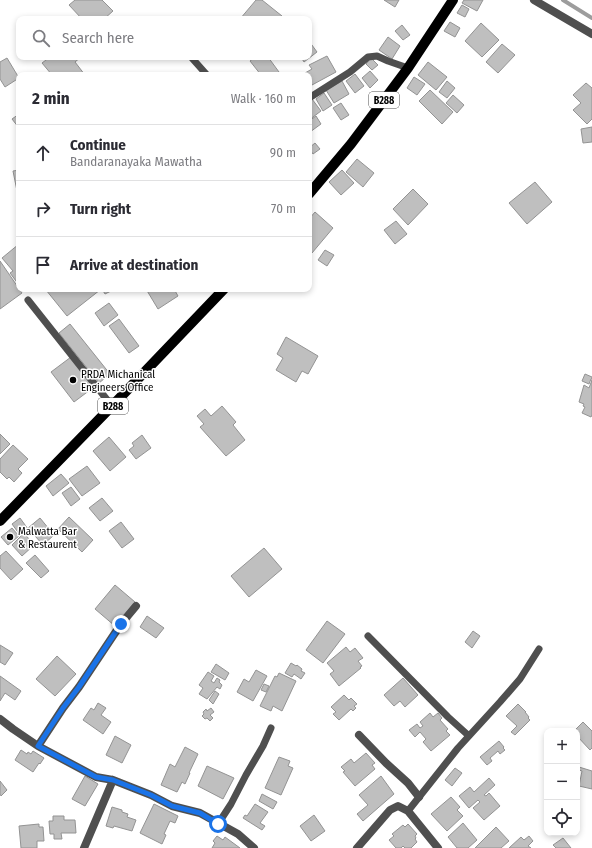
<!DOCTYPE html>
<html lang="en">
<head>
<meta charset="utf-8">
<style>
  body { margin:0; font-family:"Fira Sans Condensed",sans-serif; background:#f2f2f3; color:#2b2b33 }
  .controls { position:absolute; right:12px; bottom:12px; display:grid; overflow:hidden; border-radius:8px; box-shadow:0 2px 6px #0003 }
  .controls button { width:36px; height:36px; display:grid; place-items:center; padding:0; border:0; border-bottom:1px solid #e1e1e2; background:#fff; color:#2b2b33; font:20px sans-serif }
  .stop { position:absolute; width:12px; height:12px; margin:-9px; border:3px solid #1a73e8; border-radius:50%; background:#fff }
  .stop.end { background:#1a73e8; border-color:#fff; box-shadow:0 1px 4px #0008 }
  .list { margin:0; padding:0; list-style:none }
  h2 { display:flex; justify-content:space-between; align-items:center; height:52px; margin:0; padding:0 16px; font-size:17px }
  h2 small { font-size:13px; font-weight:400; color:#7c7c81 }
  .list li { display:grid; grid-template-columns:26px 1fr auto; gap:12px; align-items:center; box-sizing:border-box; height:56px; padding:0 16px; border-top:1px solid #e1e1e2 }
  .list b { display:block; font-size:15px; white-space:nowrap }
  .list p { margin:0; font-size:13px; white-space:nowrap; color:#7c7c81 }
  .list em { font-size:13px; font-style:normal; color:#7c7c81 }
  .icon { flex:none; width:22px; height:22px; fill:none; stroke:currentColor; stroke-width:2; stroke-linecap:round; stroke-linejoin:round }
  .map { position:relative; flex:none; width:592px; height:848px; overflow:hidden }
  .search { position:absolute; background:#fff; box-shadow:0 2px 6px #0003; left:16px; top:16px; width:296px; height:44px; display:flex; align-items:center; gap:10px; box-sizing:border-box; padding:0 14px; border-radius:8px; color:#7c7c81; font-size:15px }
  .panel { position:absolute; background:#fff; box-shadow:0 2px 6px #0003; left:16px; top:72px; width:296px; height:220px; border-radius:8px }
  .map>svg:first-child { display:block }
</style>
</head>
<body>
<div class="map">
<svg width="592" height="848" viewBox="0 0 592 848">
  <rect width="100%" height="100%" fill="#fff"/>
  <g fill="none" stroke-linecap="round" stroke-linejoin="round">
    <path stroke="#9d9d9d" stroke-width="4" d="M563 0 592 18"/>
  </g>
  <path fill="#bfbfbf" stroke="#939393" d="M75 0H102L113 11 104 19H82L69 5Z
    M256 0H262L282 16 280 19H240Z
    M384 0H399L395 7Z
    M464 0H483L477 11 462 3Z
    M462 5 469 9 465 17 457 13Z
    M450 22 460 28 455 37 444 31Z
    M481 23 499 40 482 57 465 41Z
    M402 25 410 35 403 40 395 31Z
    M388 37 400 46 392 59 379 50Z
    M309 41 317 52 304 62 301 57H309Z
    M502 44 515 55 498 73 486 62Z
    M327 56 336 72 312 85 309 80V75H306L305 73 312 69 309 65Z
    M50 57H53L55 58 56 57H81L75 62 85 75H67L65 72 62 75H52L42 63Z
    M255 57H268L279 72 275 75H261L250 61Z
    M7 58 19 78 5 87 0 79V62Z
    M371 58 378 65 372 70 366 64Z
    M428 62 447 77 436 90 418 75Z
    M370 71 378 80 370 88 362 78Z
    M355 74 364 86 355 93 346 81Z
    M414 77 425 84 417 95 407 88Z
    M342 81 349 94 334 103 326 90Z
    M447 81 455 88 447 98 439 92Z
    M586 83 592 88V119L587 124 573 110 581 103 573 95Z
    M430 90 453 112 442 124 419 101Z
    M324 93 332 105 323 111 316 99Z
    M453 95 464 105 457 113 446 103Z
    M312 99 321 111 309 120V101Z
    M341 103 349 115 341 120 333 108Z
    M19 114V128L12 119Z
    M316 116 321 124 310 132 309 130V121Z
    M592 127V142L583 143 581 129Z
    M315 143 320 149 313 154 309 148Z
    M357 159 374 173 363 187 346 172Z
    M19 170V191H17L13 171Z
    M342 170 354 183 341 195 329 182Z
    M535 182 552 202 527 224 509 203Z
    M413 189 428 204 408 225 393 209Z
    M315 212 333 228 312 253 309 251V219Z
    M396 221 407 234 395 244 384 230Z
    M19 244V285L10 273 13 271 2 258Z
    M325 250 334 255 327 266 318 260Z
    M0 261 22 293 0 309Z
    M48 289H99L100 290 67 316 46 290Z
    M102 289H115L105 294Z
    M146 289H174L178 296 158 309Z
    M109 303 118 315 104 326 95 313Z
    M119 319 139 346 129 353 109 326Z
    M70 324 110 374 99 383 59 333Z
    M286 337 318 356 308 374 302 371 296 382 276 370 283 358 277 354Z
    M71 357 94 387 74 402 51 372Z
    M585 374 592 377V379H591L589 384 582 381Z
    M592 380V415L591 417 582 413 585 407 583 406 584 404 579 402 584 385 589 388Z
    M222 406 236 422 233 425 245 440 226 456 200 427 204 424 197 416 205 409 211 416Z
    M0 434 10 444 0 454Z
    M142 435 151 448 136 459 129 450 134 446 132 443Z
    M109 437 126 457 110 471 93 451Z
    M13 445 28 459 18 469 22 473 14 482 9 477 7 479 0 472V459Z
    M87 466 100 483 82 496 69 479Z
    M61 474 69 483 53 496 46 486Z
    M71 487 80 499 71 506 62 493Z
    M102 498 113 511 100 521 89 508Z
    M69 517 93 540 82 552 58 529Z
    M20 518 28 529 20 535 12 524Z
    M40 518 54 535 43 545 28 528Z
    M121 522 134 539 122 548 109 531Z
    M12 528 19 536 8 545 1 537Z
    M24 533 34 545 22 556 12 545Z
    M264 548 282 569 249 597 231 576Z
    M6 551 23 569 11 580 0 568V556Z
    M35 555 49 571 41 578 26 563Z
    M115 585 135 602 115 626 95 609Z
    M147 616 164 628 156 638 140 627Z
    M327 621 345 634 323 663 306 650Z
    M473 631 480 636 472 648 465 642Z
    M0 645 13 653 5 665 0 662Z
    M346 647 350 652 355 648 363 658 358 661 362 666 360 667 361 668 339 686 330 674 334 671 327 663Z
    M57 656 76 674 55 696 36 679Z
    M291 663 296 666 297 665 302 669 301 671 305 673 301 679 294 674 292 677 285 673Z
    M216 664 229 673 225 680 211 672Z
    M256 670 267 676 253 701 237 692 244 679 249 682Z
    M208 672 214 676 211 681 214 683 217 678 220 680 219 682 222 685 220 689 217 687 207 699 199 694 203 688 199 685Z
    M279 673 296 681 282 711 273 706 271 711 260 706 275 676 277 677Z
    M0 676 21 691 15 700 5 693 0 701Z
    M403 678 418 695 405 707 400 701 394 706 384 695Z
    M264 684 269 686 266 692 261 690Z
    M215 691 219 694 213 704 209 700Z
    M344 695 349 700 351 698 357 704 354 706 356 708 353 711 351 709 339 720 333 714 336 712 331 707Z
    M98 703 106 708 101 715 111 722 103 734 83 720 91 708 94 710Z
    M518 704 526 712H525L529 717 528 718 530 720 515 735 511 732 517 726 506 716Z
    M211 708 214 712 210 715 213 718 210 721 207 718 205 719 202 716 204 714 203 712 206 709 207 711Z
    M430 713 433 717 438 713 442 718 440 720 448 729 446 731 450 735 431 751 423 742 426 739 420 732 415 737 409 730 417 724 420 728 423 726 420 722Z
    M583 722 592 731V748L590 750 577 736V731H574Z
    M115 736 131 745 122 763 106 755Z
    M499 741 504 747 503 748 505 750 500 754 498 751 490 758 492 761 487 765 480 757Z
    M185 747 198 754 189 773H190L185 784 182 782 177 792 161 785 170 764 175 767Z
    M21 750 27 754 28 752 31 754 33 751 44 758 40 764 39 763 33 772 15 760Z
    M366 753 375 763 372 765 375 769 355 786 343 772 345 771 341 767 351 759 354 763Z
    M279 757 290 761 288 766 293 768 281 795 265 788Z
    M207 766 234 778 223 799 198 786Z
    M579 767 592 771V789L579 786 582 771 579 770Z
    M455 768 462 773 452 786 445 780Z
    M85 776 98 784 85 806 72 799Z
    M381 776 394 794 363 821 357 814 368 805 359 795Z
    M489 778 495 785 484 795 486 796 489 793 500 806 484 820 473 808 480 802 478 800 469 808 459 796 470 787 474 792Z
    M0 781 7 790 1 796 0 794Z
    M262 794 277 802 273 809 259 801Z
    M451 797 460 807 457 810 463 816 447 831 431 814Z
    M154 804 178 816 175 823 170 821 164 834 166 835 162 844 140 833Z
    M255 804 268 812 260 823 265 826 262 830 243 818 245 815 247 816Z
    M112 807 122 810V812L128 814 127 817 136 820 132 831 114 826 113 828 106 826Z
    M314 815 325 831 311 841 300 826Z
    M53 816H64V820H75L76 833H61L62 839H54V834H50L49 821H53Z
    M463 823 477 840 468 848H457L448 837Z
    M39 824V827H43L44 841H37V848H21L19 826Z
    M408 824 417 834 415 836 416 838 415 839 417 842 411 848H405L403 846 401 848H396L389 840 394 836 392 834 403 825 405 827Z
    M496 827 509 841 501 848H475Z
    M217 836 223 840 225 837 240 848H212L215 843 213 841Z
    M529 836 533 841 528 846 531 848H509L521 837 524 840Z
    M563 838 571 848H556L553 845Z"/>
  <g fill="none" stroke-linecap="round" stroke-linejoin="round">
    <path stroke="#4f4f4f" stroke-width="7" d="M191 57 207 75
      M309 98 350 72 368 57 377 56 388 61 408 68
      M28 300 112 406
      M368 636 448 717 469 736
      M408 811 458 748 500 702 520 679 539 649
      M218 824 231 804 246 775 263 746 271 728"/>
    <path stroke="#4f4f4f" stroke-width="8" d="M534 0 592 34
      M0 719 13 729 38 746 96 777 113 780 151 795 172 806 200 813 238 834 254 848
      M359 735 386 763 408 783 419 797
      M38 746 63 708 79 687 121 624 136 606
      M84 848 113 780
      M357 848 390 810 398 806 408 811 438 848"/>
    <path stroke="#000" stroke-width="10" d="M309 194 351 144 408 68 453 0
      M0 521 112 406 224 289"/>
  </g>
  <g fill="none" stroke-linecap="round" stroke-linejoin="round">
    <path stroke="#1a73e8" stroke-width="5" d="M121 624 79 687 63 708 38 746 96 777 113 780 151 795 172 806 200 813 218 824"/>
  </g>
  <g fill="#000" stroke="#fff" stroke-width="1.5">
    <circle cx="73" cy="380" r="4"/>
    <circle cx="10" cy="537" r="4"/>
  </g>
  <g text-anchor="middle" stroke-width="3" stroke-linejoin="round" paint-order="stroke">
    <g fill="#fff" stroke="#4c4c4c" stroke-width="1">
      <rect x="369" y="92" width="30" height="16" rx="3"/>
      <rect x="98" y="398" width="30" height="16" rx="3"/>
    </g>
    <g font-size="10" font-weight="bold" fill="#000">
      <text x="384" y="104">B288</text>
      <text x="113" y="410">B288</text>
    </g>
    <g font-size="11" fill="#000" stroke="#fff" text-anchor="start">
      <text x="81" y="378">PRDA Michanical<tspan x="81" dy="13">Engineers Office</tspan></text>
      <text x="18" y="535">Malwatta Bar<tspan x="18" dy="13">&amp; Restaurent</tspan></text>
    </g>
  </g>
</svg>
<div class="controls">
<button>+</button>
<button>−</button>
<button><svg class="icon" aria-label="locate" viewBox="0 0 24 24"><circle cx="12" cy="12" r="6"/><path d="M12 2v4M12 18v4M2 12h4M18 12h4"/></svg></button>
</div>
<div class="stop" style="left:218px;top:824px"></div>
<div class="stop end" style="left:121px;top:624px"></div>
<div class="search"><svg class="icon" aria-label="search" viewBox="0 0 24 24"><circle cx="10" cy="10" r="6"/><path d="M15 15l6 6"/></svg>Search here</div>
<section class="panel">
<h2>2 min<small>Walk · 160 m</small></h2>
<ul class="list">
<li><svg class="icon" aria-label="ahead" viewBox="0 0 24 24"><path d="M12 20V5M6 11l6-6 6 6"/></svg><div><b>Continue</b><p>Bandaranayaka Mawatha</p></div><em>90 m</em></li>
<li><svg class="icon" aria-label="right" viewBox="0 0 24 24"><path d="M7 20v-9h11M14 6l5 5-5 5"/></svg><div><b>Turn right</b></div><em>70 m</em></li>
<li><svg class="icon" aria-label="arrive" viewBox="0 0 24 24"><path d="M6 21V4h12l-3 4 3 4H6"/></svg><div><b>Arrive at destination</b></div></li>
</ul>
</section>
</div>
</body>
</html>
